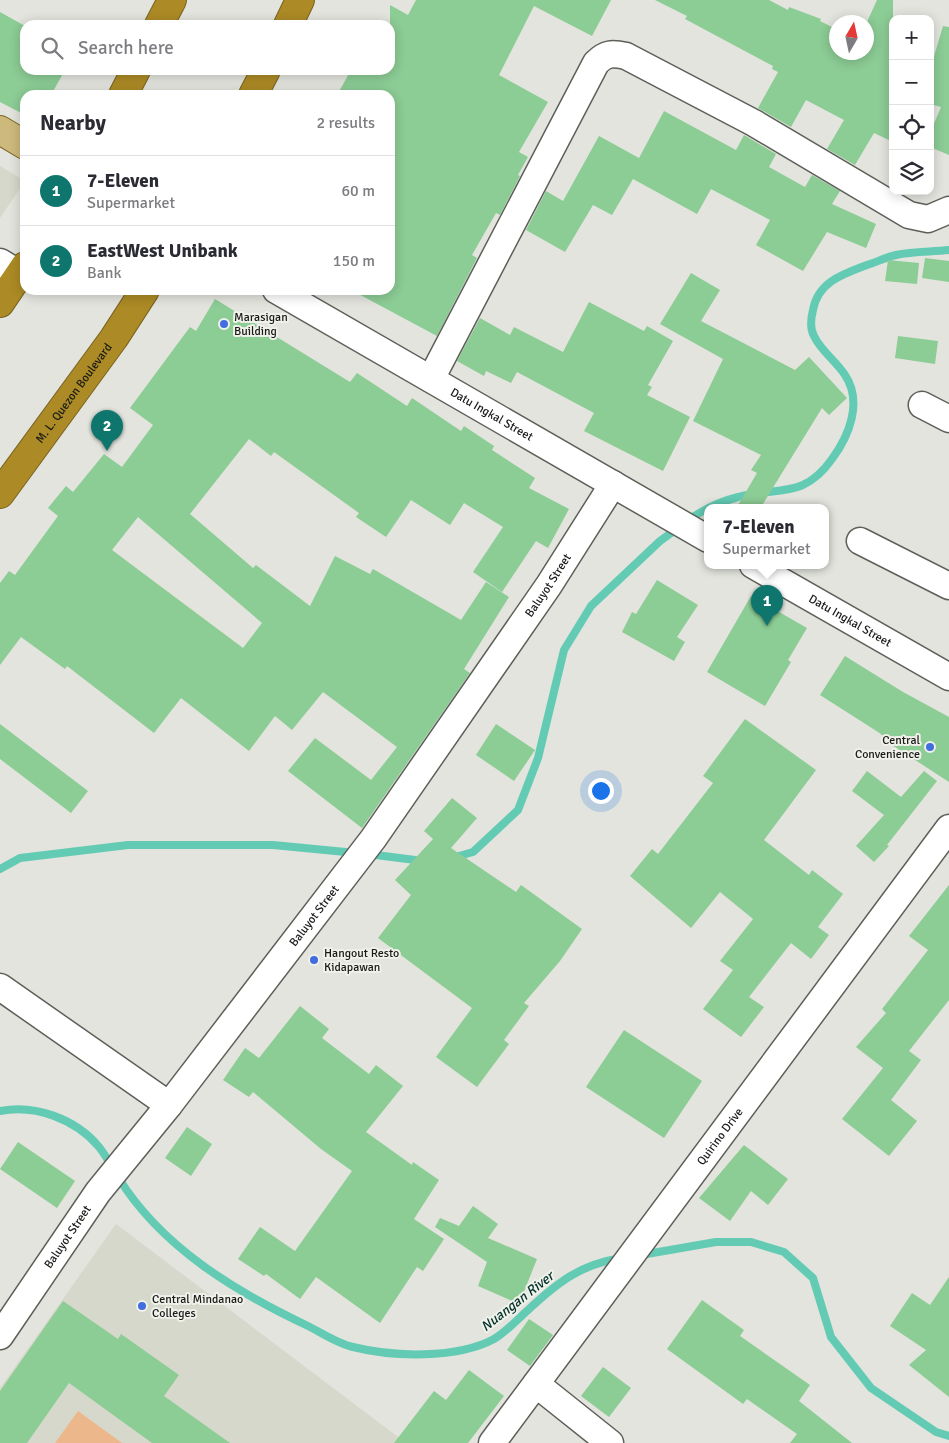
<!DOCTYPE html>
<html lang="en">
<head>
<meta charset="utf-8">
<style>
  body { margin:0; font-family:Signika,sans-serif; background:#f2f2f3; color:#2b2b33 }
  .controls { position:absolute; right:15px; top:15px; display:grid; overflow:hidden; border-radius:10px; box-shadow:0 2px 12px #0003 }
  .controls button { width:45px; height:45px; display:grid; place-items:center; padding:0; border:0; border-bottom:1px solid #e1e1e2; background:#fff; color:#2b2b33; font:25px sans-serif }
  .compass { position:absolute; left:829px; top:15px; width:45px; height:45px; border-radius:50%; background:#fff; box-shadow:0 2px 12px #0003; rotate:9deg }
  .you { position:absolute; left:600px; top:790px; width:18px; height:18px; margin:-12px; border:4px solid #fff; border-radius:50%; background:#1a73e8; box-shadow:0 0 0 8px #1a73e833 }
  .badge { display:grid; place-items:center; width:32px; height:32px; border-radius:50%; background:#0f766e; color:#fff; font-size:16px; font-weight:700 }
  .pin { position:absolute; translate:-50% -41px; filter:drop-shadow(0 1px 2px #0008) }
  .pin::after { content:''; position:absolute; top:26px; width:18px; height:15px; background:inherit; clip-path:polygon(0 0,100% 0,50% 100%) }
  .popup { position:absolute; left:704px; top:504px; width:125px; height:65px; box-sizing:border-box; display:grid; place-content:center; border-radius:10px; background:#fff; filter:drop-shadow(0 1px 4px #0005); font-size:16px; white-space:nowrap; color:#7c7c81 }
  .popup b { font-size:19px; color:#2b2b33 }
  .popup::after { content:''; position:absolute; left:50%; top:100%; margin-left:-10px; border:10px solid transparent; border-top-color:#fff }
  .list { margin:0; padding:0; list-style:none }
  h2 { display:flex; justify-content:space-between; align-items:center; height:65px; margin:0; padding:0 20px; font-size:21px }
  h2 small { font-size:16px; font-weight:400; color:#7c7c81 }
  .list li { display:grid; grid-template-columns:32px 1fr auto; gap:15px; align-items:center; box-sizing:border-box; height:70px; padding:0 20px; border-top:1px solid #e1e1e2 }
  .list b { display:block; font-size:19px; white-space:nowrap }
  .list p { margin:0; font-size:16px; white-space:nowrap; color:#7c7c81 }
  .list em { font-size:16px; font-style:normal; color:#7c7c81 }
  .icon { flex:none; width:28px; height:28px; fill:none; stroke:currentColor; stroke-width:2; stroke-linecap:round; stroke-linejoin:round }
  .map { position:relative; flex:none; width:949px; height:1443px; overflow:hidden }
  .search { position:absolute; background:#fff; box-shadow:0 2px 12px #0003; left:20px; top:20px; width:375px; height:55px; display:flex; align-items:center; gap:12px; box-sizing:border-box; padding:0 18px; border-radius:15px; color:#7c7c81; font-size:19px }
  .panel { position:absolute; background:#fff; box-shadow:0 2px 12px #0003; left:20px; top:90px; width:375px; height:205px; border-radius:15px }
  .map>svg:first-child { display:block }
</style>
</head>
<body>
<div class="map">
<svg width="949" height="1443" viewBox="0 0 949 1443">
  <rect width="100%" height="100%" fill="#e2e4dd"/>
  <path fill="#d5d8ca" d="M0 166 25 181 0 218Z
    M116 1224 406 1443H0V1388Z"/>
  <path fill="#edb78c" d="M78 1411 122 1443H55Z"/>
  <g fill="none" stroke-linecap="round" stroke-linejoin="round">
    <path stroke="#63cbb4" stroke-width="8" d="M687 521C704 509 718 502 738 497 778 486 803 500 832 459 849 436 863 402 845 375 836 361 821 351 814 336 810 329 811 318 813 310 818 282 843 274 867 265 877 262 886 257 896 255 913 251 932 252 949 250
      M368 854 423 861
      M452 858 473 852 518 810 538 758 564 650 591 606 660 541 678 528
      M0 869 20 858 128 845H273L356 853
      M0 1111C35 1104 76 1119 99 1147 104 1153 108 1160 112 1167
      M118 1177C161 1247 236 1292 308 1326 322 1333 338 1344 353 1347 393 1357 457 1359 494 1339 506 1332 518 1319 528 1310 558 1282 581 1264 622 1258
      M641 1255 716 1242H751L784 1252 813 1278 831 1337 871 1388 936 1432 949 1436"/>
  </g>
  <path fill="#8ccc95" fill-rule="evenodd" d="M416 0H611L592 36 534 6 499 75 548 102 519 152 528 157 518 175 520 176 500 215 496 213 472 255 477 258 437 336 351 290H390V95H337L351 70H390V5L408 15Z
    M655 0H769L788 10 789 7 821 19 820 21 836 29V52H866V24L877 0H893V142L874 133 855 165 827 149 844 120 806 100 791 127 758 108 778 72 772 69 773 66 685 19 687 16Z
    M0 12 25 26V70H65L51 95H25V115L0 102Z
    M943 26 949 27V155L930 147V133L941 107 930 104V70Z
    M664 111 736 150 744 135 776 154 769 167 805 187 812 175 840 191 832 204 876 224 866 248 827 232 803 271 756 245 770 220 711 189 697 214 633 179 612 215 593 205 565 252 526 230 546 191 563 201 599 136 639 158Z
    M925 258 949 261V282L922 278Z
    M888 260 919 263 917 284 885 281Z
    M691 273 720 290 701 321 795 370 809 357 847 398 829 415 822 408 761 507H737L757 473 751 470 761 455 693 421 723 359 660 324Z
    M215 299 350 382 357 373 407 406 412 398 461 431 464 426 494 446 492 450 535 478 529 488 569 509 548 548 536 541 502 592 473 572 503 527 464 503 450 525 411 500 386 537 356 517 359 513 274 452 271 456 249 439 190 514 253 568 256 565 310 606 335 556 370 574 373 569 461 620 486 582 509 597 464 669 470 673 362 828 288 771 315 738 371 780 397 747 323 692 292 730 275 716 249 751 181 698 154 733 67 666 65 669 21 637 0 665V583L9 571 15 575 58 516 48 508 66 486 73 492 104 454 122 467 153 425 130 408 190 327 196 331ZM138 517 262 623 243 648 112 550Z
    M589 302 644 331 647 326 673 341 648 385 652 387 647 395 690 417 663 471 584 431 594 413 517 372 511 383 486 371 484 376 457 361 480 318 510 335 514 327 563 352Z
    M898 336 938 341 935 364 895 358Z
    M657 580 698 605 677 637 685 642 674 661 622 632 632 612 636 614Z
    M751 596 807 628 788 660 791 662 765 706 707 672Z
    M845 656 903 692 949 717V782L889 743 890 741 878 732 820 695Z
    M745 719 816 770 764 840 809 875 812 870 843 894 818 927 829 935 811 959 791 943 749 997 764 1007 741 1037 703 1009 733 970 720 961 753 919 720 892 691 928 630 876 652 849 658 854 713 783 703 776Z
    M0 724 88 791 71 813 0 759Z
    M496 724 535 750 514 781 476 755Z
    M867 771 901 797 924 771 937 781 887 845 889 846 874 862 856 846 884 815 852 791Z
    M452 798 477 818 451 848 516 892 521 885 582 929 560 961 524 1003 529 1006 504 1040 509 1044 477 1087 436 1057 472 1008 378 938 411 895 395 880 433 839 424 831Z
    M949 885V1000L909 1051 921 1060 891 1100 917 1121 889 1156 842 1119 883 1068 856 1047 886 1013 882 1009 928 950 909 936Z
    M300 1006 329 1029 322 1038 369 1074 376 1065 403 1086 366 1132 412 1165 413 1162 439 1180 414 1219 444 1239 423 1271 417 1267 380 1323 316 1277 300 1299 266 1274 264 1276 238 1259 260 1227 295 1251 352 1171 321 1149 253 1092 249 1097 223 1080 245 1048 259 1058Z
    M624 1030 702 1081 664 1138 586 1087Z
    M187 1127 212 1144 191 1176 165 1158Z
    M18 1142 75 1181 57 1208 0 1169Z
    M744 1145 788 1179 768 1205 751 1191 730 1221 699 1198Z
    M473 1206 498 1224 488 1238 537 1259 519 1304 478 1286 487 1262 435 1227 440 1218 459 1226Z
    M949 1277V1397L909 1365 926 1350 890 1326 912 1293 930 1305Z
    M702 1300 744 1330 740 1336 810 1385 799 1401 852 1443H790L797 1434 747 1399 743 1404 667 1349Z
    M63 1301 118 1339 121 1334 179 1375 164 1396 230 1443H152L69 1383 27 1443H0V1391Z
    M529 1319 553 1335 530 1366 507 1350Z
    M603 1367 631 1388 609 1417 581 1396Z
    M469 1370 504 1396 468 1443H394L434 1391 446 1400Z"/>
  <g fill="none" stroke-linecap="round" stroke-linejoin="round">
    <defs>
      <g id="minor">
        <path d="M0 262 20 274"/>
        <path id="s1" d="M276 290 708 539"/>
        <path d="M431 379 596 63C606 53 612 53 626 56L754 123 909 215 928 219 949 210"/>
        <path d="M922 405 949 419"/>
        <path d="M860 541 949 586"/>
        <path id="s2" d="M753 565 949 677"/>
        <path d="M0 987 169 1105"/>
        <path id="s3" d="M0 1336 98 1192 169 1105 373 839 549 585 613 484"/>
        <path d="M536 1384 610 1443"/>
        <path id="s4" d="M492 1443 949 828"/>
      </g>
      <path id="major" d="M0 130 25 145"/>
      <g id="highway">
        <path d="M159 25 172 0"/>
        <path d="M288 25 300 0"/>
        <path d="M123 95 136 70"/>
        <path d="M253 95 266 70"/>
        <path d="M0 303 25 266"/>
        <path id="s5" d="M0 494 114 338 145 290"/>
      </g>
    </defs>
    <use href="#minor" stroke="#5d5f59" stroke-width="29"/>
    <use href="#major" stroke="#796320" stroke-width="30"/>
    <use href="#highway" stroke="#796320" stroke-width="30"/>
    <use href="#minor" stroke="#fff" stroke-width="26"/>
    <use href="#major" stroke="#cdb97c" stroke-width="28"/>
    <use href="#highway" stroke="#ac8a25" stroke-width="28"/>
  </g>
  <g fill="#426dde" stroke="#eff1ea" stroke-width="2">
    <circle cx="224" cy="324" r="5"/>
    <circle cx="930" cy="747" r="5"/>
    <circle cx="314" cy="960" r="5"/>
    <circle cx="142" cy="1306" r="5"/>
  </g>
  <g text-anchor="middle" stroke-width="4" stroke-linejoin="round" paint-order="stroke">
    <g font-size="12" fill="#191a17" stroke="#eff1ea" text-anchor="start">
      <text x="234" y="321">Marasigan<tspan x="234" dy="14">Building</tspan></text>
      <text x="920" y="744" text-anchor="end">Central<tspan x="920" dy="14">Convenience</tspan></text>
      <text x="324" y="957">Hangout Resto<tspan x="324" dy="14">Kidapawan</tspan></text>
      <text x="152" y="1303">Central Mindanao<tspan x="152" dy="14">Colleges</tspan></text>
    </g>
    <g font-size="12" fill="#191a17" stroke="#eff1ea">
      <text dy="4" stroke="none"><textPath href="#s5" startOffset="125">M. L. Quezon Boulevard</textPath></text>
      <text dy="4" stroke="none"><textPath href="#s1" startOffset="249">Datu Ingkal Street</textPath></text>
      <text dy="4" stroke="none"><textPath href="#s3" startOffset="930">Baluyot Street</textPath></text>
      <text dy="4" stroke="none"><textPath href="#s2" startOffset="112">Datu Ingkal Street</textPath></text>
      <text dy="4" stroke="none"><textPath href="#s3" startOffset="525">Baluyot Street</textPath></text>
      <text dy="4" stroke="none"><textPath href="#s4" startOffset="382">Quirino Drive</textPath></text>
      <text dy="4" stroke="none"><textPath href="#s3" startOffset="120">Baluyot Street</textPath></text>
    </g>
    <g font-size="14" font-style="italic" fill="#003129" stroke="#eff1ea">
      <text transform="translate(517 1301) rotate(-38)" y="5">Nuangan River</text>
    </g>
  </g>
</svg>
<div class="controls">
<button>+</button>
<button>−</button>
<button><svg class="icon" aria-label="locate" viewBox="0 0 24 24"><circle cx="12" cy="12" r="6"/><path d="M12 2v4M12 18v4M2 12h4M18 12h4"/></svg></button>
<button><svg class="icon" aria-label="layers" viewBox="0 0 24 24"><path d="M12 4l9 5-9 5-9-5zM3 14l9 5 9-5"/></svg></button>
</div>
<svg class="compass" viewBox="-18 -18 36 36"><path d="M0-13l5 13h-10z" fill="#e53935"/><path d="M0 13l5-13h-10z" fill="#7c7c81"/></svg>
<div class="you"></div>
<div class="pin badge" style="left:767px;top:626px">1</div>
<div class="popup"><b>7-Eleven</b>Supermarket</div>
<div class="pin badge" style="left:107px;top:451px">2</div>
<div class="search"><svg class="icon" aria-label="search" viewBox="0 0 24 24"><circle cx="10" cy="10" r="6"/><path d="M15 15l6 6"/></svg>Search here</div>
<section class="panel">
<h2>Nearby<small>2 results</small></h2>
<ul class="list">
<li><span class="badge">1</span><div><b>7-Eleven</b><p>Supermarket</p></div><em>60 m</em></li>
<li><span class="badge">2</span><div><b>EastWest Unibank</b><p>Bank</p></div><em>150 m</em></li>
</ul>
</section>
</div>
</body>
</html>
